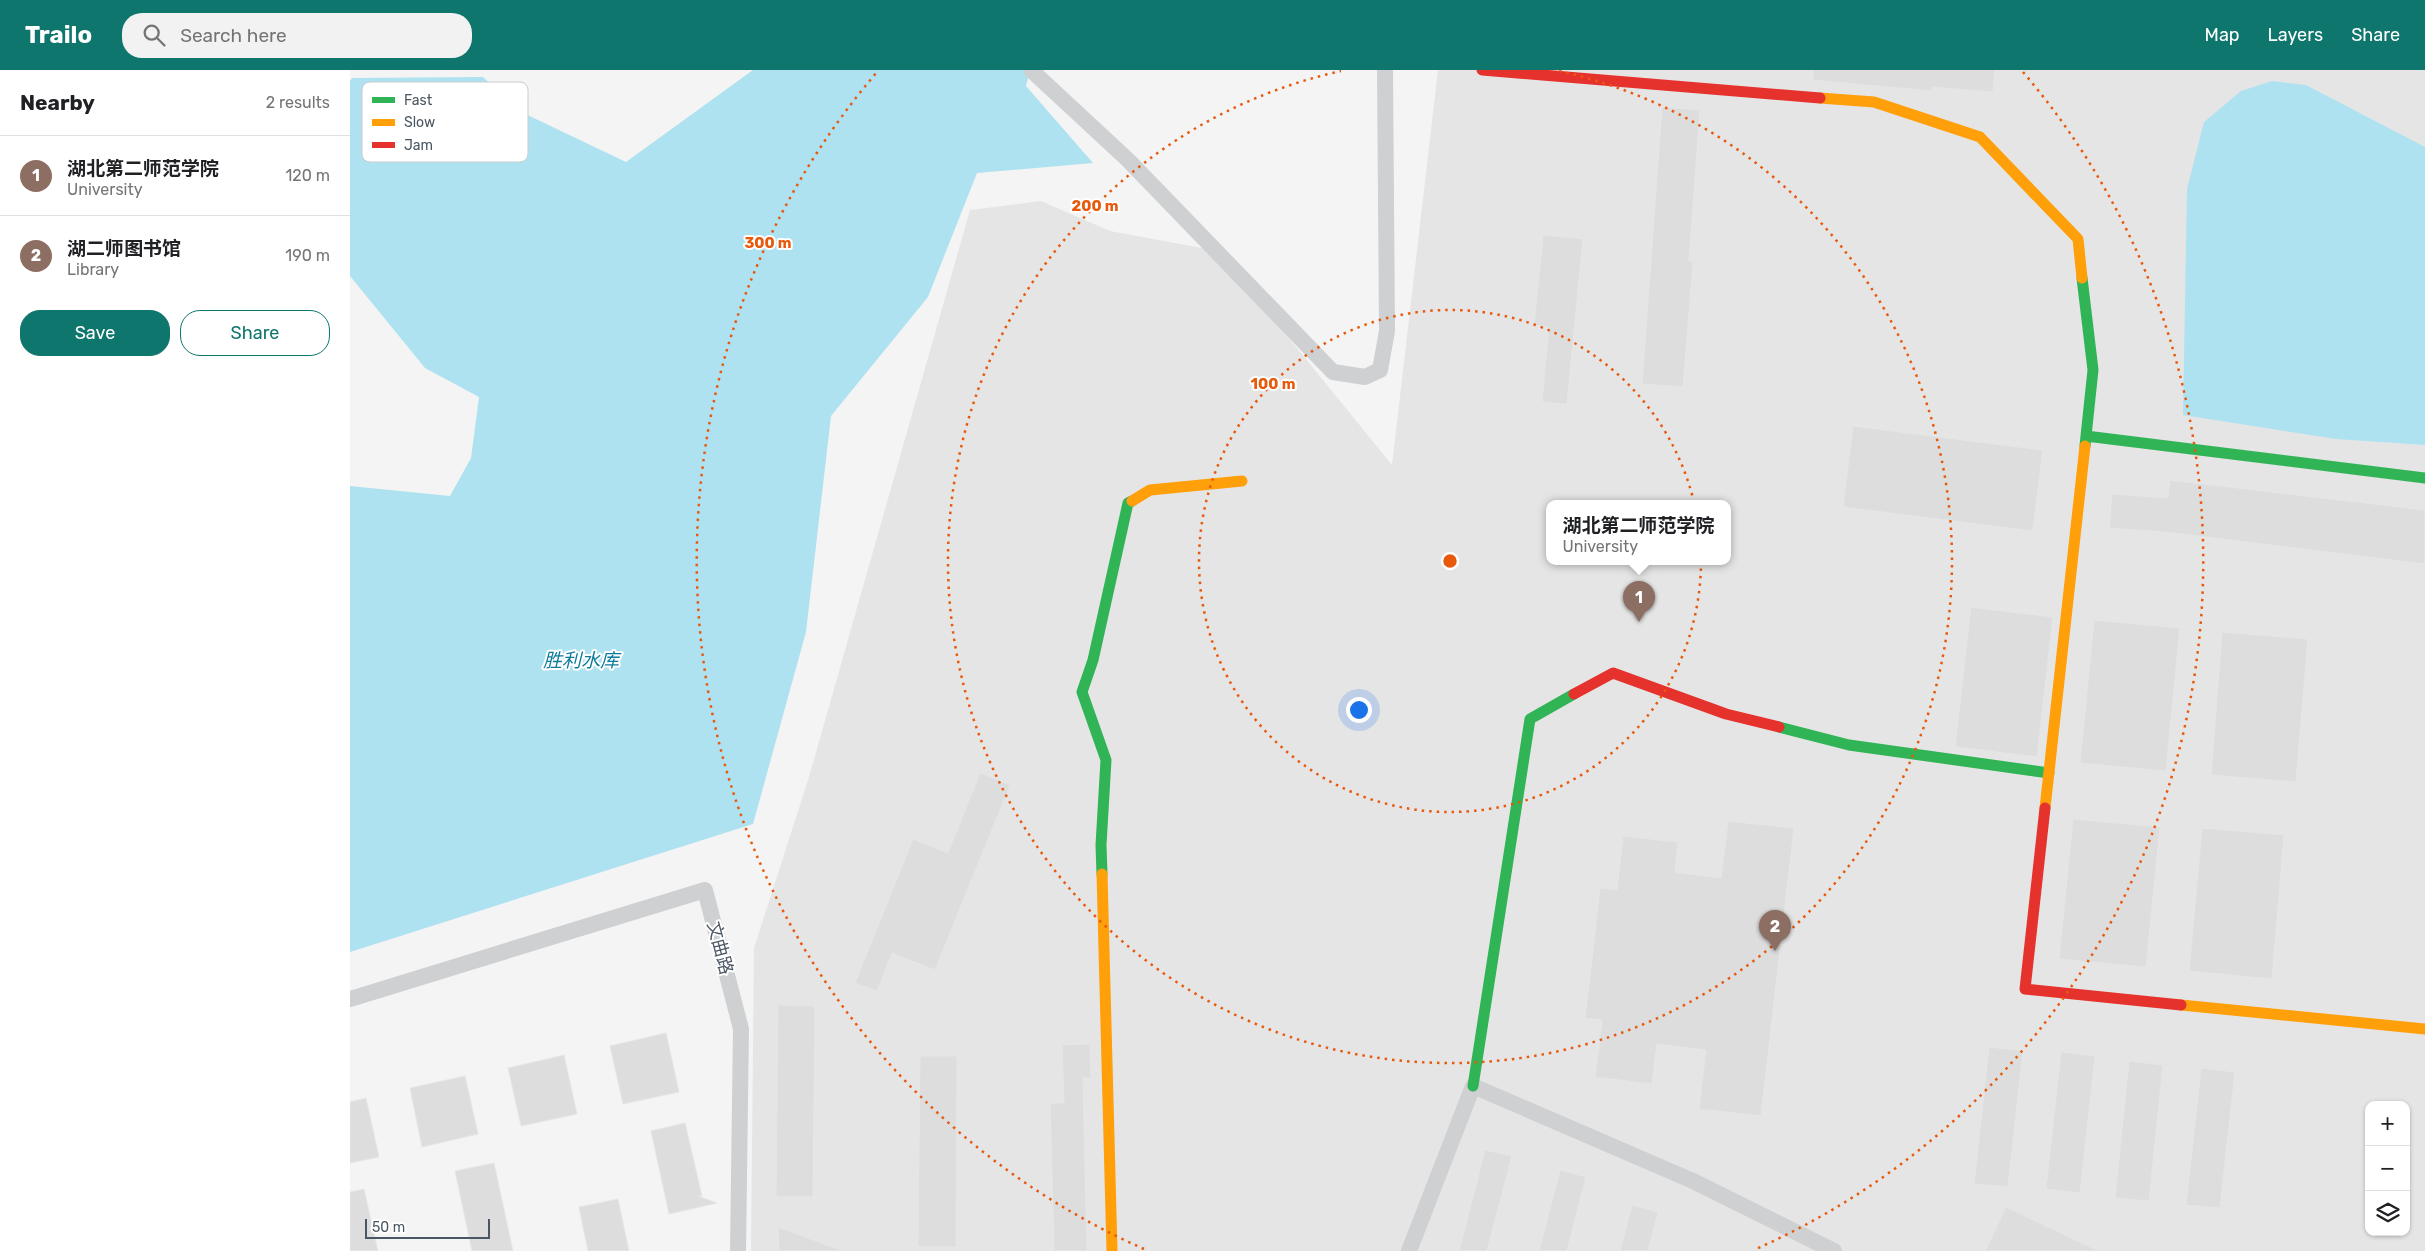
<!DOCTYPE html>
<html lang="en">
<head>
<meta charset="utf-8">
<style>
  body { margin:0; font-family:Rubik,"Noto Sans SC",sans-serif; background:#f2f2f2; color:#202124 }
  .controls { position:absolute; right:15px; bottom:15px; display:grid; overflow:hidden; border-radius:10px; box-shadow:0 1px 4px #0004 }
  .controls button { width:45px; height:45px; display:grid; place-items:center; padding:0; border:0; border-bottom:1px solid #e0e0e0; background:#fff; color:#202124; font:25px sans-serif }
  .scale { position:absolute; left:15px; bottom:12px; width:125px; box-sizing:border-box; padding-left:5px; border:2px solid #4a5661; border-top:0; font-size:14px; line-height:18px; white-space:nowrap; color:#4a5661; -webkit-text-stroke:4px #fff; paint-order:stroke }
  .you { position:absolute; left:1008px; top:639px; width:18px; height:18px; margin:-12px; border:4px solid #fff; border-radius:50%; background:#1a73e8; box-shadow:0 0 0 8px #1a73e833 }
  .badge { display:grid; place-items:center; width:32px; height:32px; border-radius:50%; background:#0f766e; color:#fff; font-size:16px; font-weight:700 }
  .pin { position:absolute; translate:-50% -41px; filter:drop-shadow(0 1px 2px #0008) }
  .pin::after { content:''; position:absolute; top:26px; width:18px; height:15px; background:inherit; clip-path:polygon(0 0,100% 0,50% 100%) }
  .popup { position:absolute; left:1196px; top:430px; width:185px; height:65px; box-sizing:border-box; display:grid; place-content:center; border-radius:10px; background:#fff; filter:drop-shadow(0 1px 4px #0005); font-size:16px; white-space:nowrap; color:#757577 }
  .popup b { font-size:19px; color:#202124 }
  .popup::after { content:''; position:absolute; left:50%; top:100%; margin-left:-10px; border:10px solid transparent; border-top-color:#fff }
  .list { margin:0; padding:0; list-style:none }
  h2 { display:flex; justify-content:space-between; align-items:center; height:65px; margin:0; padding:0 20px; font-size:21px }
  h2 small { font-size:16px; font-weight:400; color:#757577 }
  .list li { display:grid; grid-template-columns:32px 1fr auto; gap:15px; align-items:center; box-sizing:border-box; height:80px; padding:0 20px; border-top:1px solid #e0e0e0 }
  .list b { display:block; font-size:19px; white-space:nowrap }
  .list p { margin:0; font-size:16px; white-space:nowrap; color:#757577 }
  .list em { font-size:16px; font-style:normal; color:#757577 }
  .actions { display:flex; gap:10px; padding:15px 20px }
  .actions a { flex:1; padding:11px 0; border:1px solid #0f766e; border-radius:20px; text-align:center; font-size:18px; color:#0f766e }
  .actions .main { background:#0f766e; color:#fff }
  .icon { flex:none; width:28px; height:28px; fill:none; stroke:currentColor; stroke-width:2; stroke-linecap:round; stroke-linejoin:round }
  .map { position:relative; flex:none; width:2075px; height:1181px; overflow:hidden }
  header { display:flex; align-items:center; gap:30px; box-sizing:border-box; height:70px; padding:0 25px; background:#0f766e; color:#fff }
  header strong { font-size:24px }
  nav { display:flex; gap:28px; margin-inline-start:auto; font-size:18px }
  .search { width:350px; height:45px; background:#f2f2f2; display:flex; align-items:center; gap:12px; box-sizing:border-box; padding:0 18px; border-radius:20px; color:#757577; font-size:19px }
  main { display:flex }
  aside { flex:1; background:#fff }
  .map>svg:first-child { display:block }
</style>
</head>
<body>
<header>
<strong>Trailo</strong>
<div class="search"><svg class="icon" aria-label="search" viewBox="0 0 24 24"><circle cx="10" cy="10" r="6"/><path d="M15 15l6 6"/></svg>Search here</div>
<nav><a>Map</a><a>Layers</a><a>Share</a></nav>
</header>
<main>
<aside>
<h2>Nearby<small>2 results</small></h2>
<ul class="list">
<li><span class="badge" style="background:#8d6e63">1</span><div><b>湖北第二师范学院</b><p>University</p></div><em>120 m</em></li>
<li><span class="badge" style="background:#8d6e63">2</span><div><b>湖二师图书馆</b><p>Library</p></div><em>190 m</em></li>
</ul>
<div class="actions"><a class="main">Save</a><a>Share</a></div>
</aside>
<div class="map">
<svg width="2075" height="1181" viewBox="0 0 2075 1181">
  <rect width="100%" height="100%" fill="#f4f4f4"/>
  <path fill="#e6e5e6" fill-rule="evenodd" d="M1088 0H2075V1181H401L404 878 459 707 620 140 691 131 760 161 868 181 1042 395ZM1200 433H1378V491H1200ZM2019 1035H2056V1162H2019Z"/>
  <path fill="#aee2f0" d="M403 0H680L676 16 743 93 627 103 578 227 481 346 456 562 403 754 0 882V416L100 426 121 388 129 327 75 298 0 206V11L2 8 133 7 167 40 276 92Z
    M1922 11 1956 15 2075 77V375L1986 369 1833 345 1837 119 1854 52 1891 21Z"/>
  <path fill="#ddddde" stroke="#e5e6e7" d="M1463 0H1645L1643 22 1582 17V21L1463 10Z
    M1312 37 1350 40 1339 191 1343 192 1333 317 1292 314Z
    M1193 165 1233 169 1217 334 1192 332 1199 257 1184 255Z
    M1503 356 1693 380 1683 461 1493 437Z
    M1820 410 2075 440V494L1814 462 1759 458 1762 424 1818 428Z
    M1621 537 1703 547 1687 687 1605 677Z
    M1744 550 1830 558 1816 701 1730 693Z
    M1872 562 1958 569 1946 712 1861 705Z
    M630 703 660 715 585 900 542 883 527 921 505 913 563 769 598 783Z
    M1723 749 1810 757 1796 897 1709 889Z
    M1378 751 1444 758 1411 1046 1349 1039 1356 980 1307 974 1302 1014 1245 1007 1252 950 1235 948 1250 818 1267 820 1273 766 1328 772 1325 802 1371 808Z
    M1852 758 1934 765 1922 909 1839 901Z
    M428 935 465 936 463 1127H426Z
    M316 963 329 1022 273 1034 260 976Z
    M740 974 741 1008H733L737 1181H704L700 1033H714L712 975Z
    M1639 977 1673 981 1658 1117 1624 1114Z
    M1711 982 1745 986 1730 1123 1696 1119Z
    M214 985 227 1044 171 1056 158 998Z
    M570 986H607L606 1177H568Z
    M1779 991 1813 995 1799 1131 1765 1128Z
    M1851 998 1885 1002 1870 1138 1836 1135Z
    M115 1006 128 1064 72 1077 60 1018Z
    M16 1028 29 1087 0 1093V1032Z
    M335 1053 352 1126H348L367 1133 319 1144 301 1061Z
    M1135 1080 1162 1086 1137 1181H1109Z
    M144 1093 163 1181H122L105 1101Z
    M1210 1100 1236 1107 1217 1181H1189Z
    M14 1119 28 1181H0V1122Z
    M268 1129 279 1181H238L229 1137Z
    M1282 1135 1308 1142 1298 1181H1270Z
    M1656 1137 1749 1181H1635Z
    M428 1157 490 1180V1181H429Z"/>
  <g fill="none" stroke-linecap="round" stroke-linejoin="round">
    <path stroke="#ced0d2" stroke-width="16" d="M681 0 778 90 983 302 1015 307 1030 300 1037 261 1035 0
      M0 929 355 820 391 959 388 1181
      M1059 1181 1123 1016 1343 1111 1484 1181"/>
    <path stroke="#30b455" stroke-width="11" d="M1732 208 1743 300 1736 366
      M1735 376 1736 366 2075 408
      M1429 657 1499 675 1699 703
      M752 804 751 775 756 690 732 622 743 590 778 433 782 431
      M1123 1016 1180 649 1224 624"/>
    <path stroke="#ff9f0a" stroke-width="11" d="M1470 28 1524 32 1630 67 1728 169 1732 208
      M782 431 800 420 892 411
      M1695 738 1735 376
      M752 804 762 1181
      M1831 935 2075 959"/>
    <path stroke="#e5322d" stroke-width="11" d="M1132 0 1470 28
      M1224 624 1263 603 1376 644 1429 657
      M1695 738 1675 919 1831 935"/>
  </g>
  <g fill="none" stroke="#e8590c" stroke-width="2.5" stroke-dasharray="2.5 5">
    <circle cx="1100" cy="491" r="251"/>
    <path d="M1209 1A502 502 0 1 1 991 1"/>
    <path d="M794 1179A753 753 0 0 1 527 2M1673 2A753 753 0 0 1 1406 1179"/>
  </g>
  <g text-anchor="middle" stroke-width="4" stroke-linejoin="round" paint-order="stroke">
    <g font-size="18" fill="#4a5661" stroke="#fff">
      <text transform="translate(370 878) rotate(75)" y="6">文曲路</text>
    </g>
    <g font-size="19" font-style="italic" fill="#0c7c9b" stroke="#fff">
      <text x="231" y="597">胜利水库</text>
    </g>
  </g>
  <rect x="12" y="12" width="166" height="80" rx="8" fill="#fff" stroke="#c9ccd0" stroke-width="1"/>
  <rect x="22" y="27" width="23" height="6" fill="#30b455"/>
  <rect x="22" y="49" width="23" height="7" fill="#ff9f0a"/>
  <rect x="22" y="72" width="23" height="6" fill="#e5322d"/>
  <g font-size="14" fill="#4a5661">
    <text x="54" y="35">Fast</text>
    <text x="54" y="57">Slow</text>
    <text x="54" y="80">Jam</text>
  </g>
  <circle cx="1100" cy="491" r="8" fill="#e8590c" stroke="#fff" stroke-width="2.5"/>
  <g font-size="15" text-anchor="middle" font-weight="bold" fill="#e8590c" stroke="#fff" stroke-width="4" stroke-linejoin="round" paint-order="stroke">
    <text x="745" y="141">200 m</text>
    <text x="418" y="178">300 m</text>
    <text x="923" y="319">100 m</text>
  </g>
</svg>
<div class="controls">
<button>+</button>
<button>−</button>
<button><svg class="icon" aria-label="layers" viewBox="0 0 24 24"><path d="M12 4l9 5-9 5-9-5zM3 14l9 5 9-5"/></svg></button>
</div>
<div class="scale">50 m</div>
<div class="you"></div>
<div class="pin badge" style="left:1289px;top:552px;background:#8d6e63">1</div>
<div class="popup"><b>湖北第二师范学院</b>University</div>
<div class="pin badge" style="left:1425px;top:881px;background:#8d6e63">2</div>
</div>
</main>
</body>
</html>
